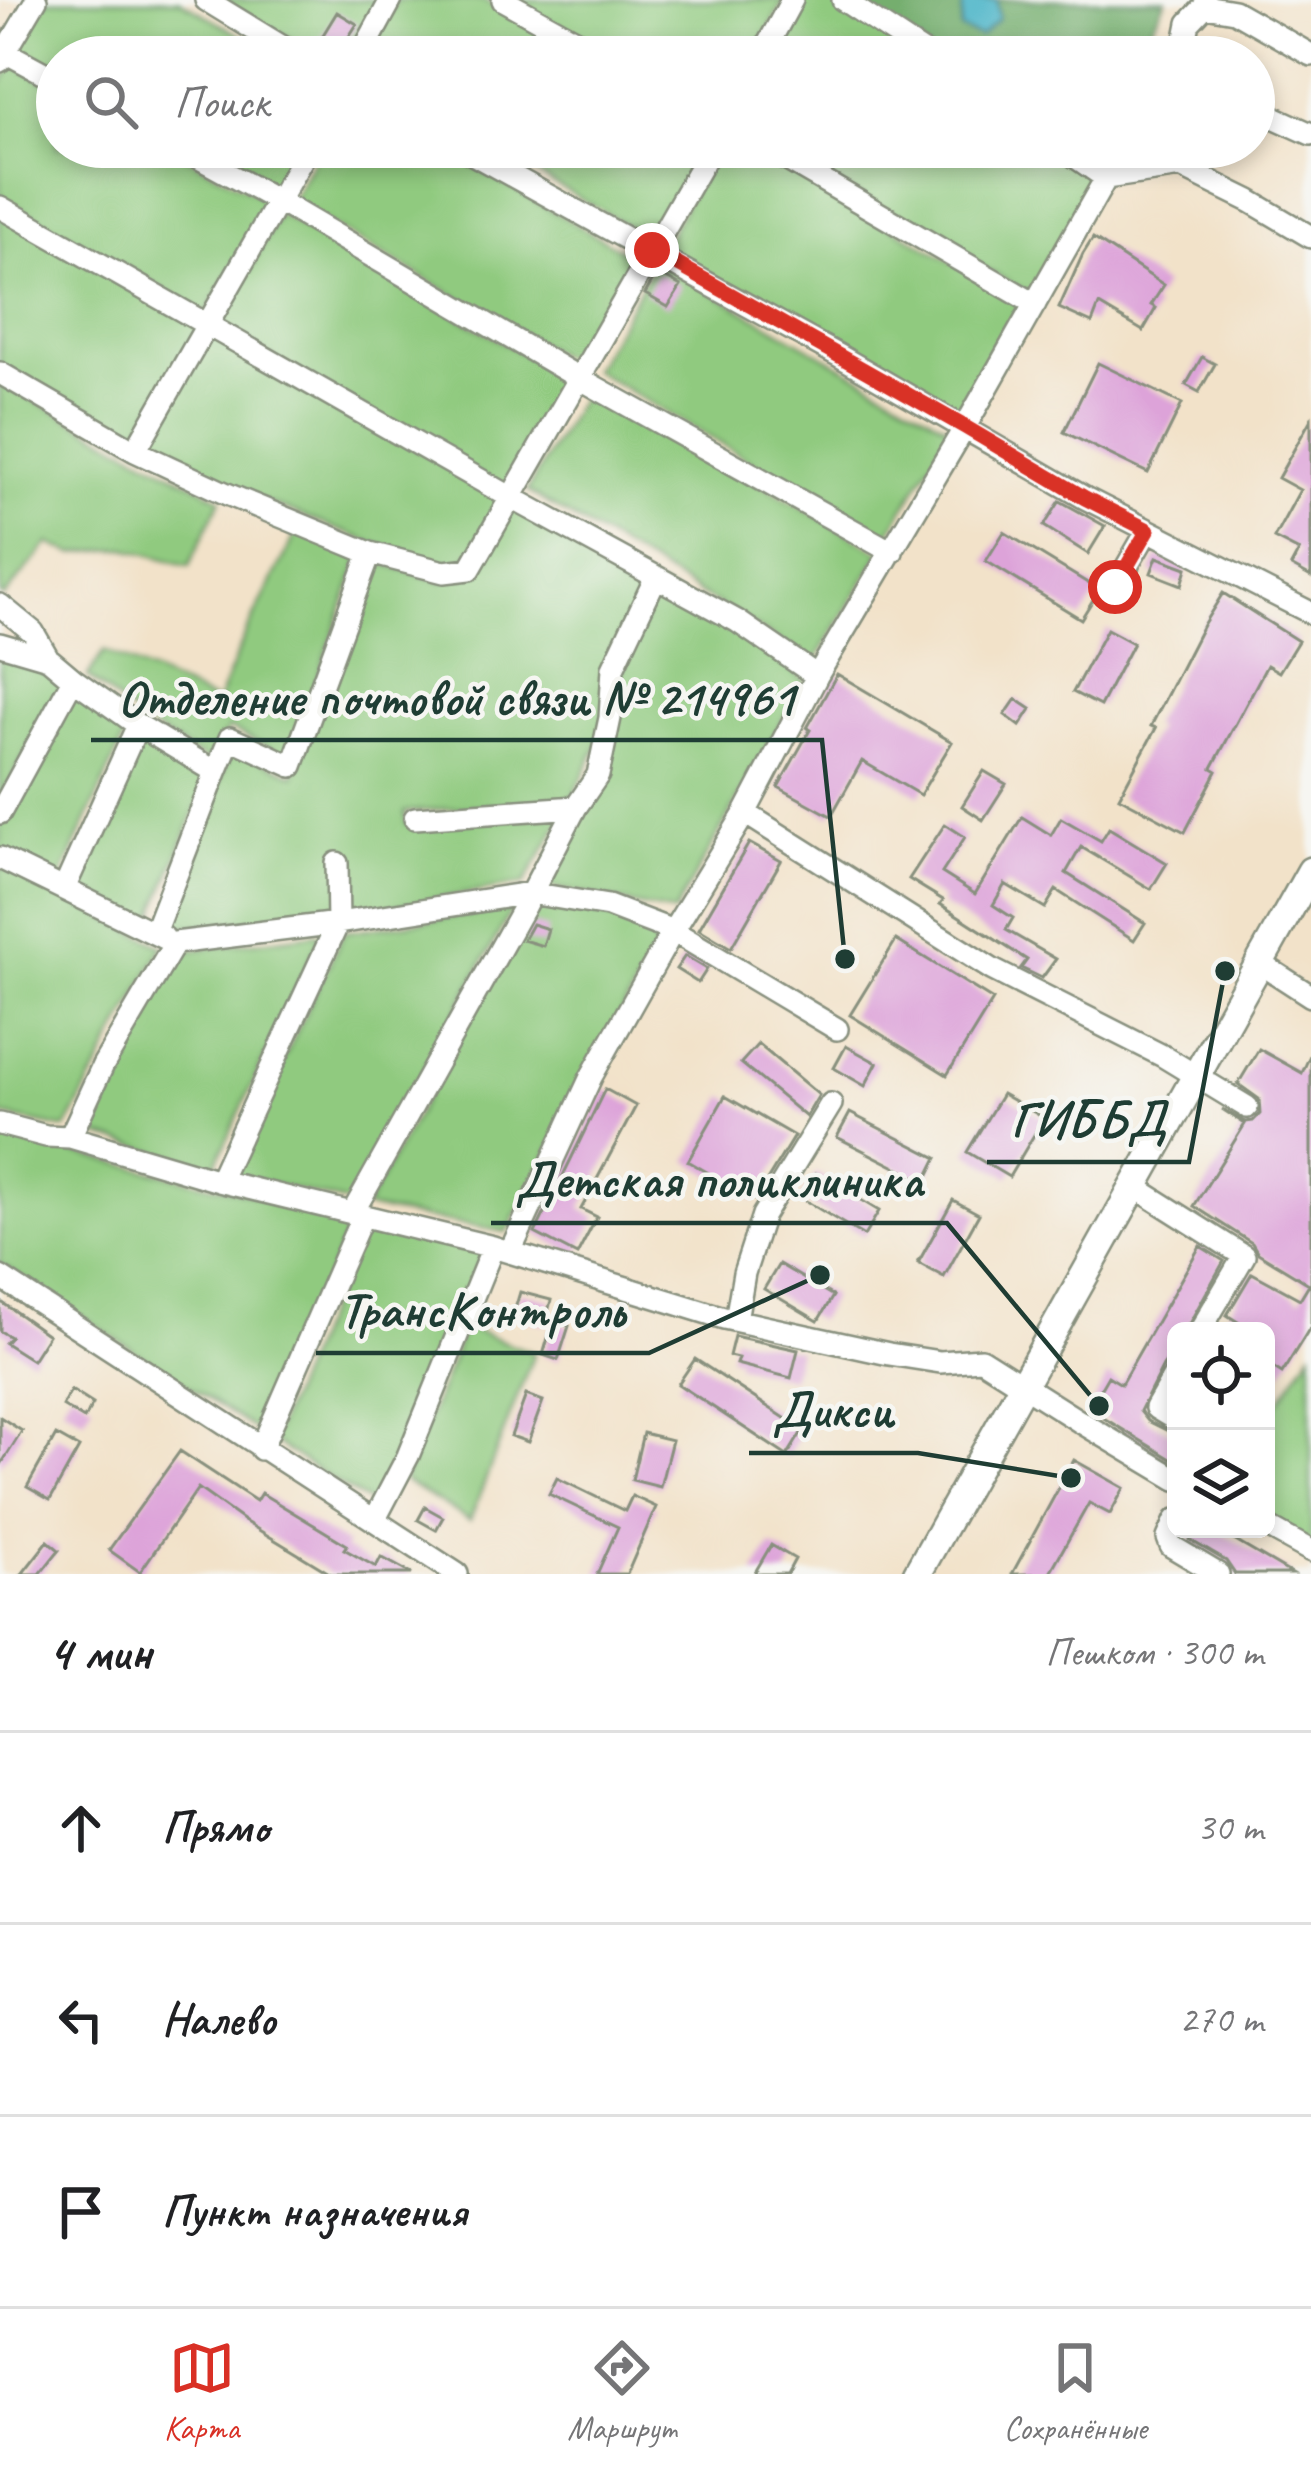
<!DOCTYPE html>
<html lang="ru">
<head>
<meta charset="utf-8">
<style>
  body { margin:0; font-family:Caveat,sans-serif; background:#f6f6f6; color:#202124 }
  .controls { position:absolute; right:36px; bottom:36px; display:grid; overflow:hidden; border-radius:18px; box-shadow:0 6px 18px #0003 }
  .controls button { width:108px; height:108px; display:grid; place-items:center; padding:0; border:0; border-bottom:3px solid #e0e0e0; background:#fff; color:#202124; font:60px sans-serif }
  .stop { position:absolute; width:36px; height:36px; margin:-27px; border:9px solid #d93025; border-radius:50%; background:#fff }
  .stop.end { background:#d93025; border-color:#fff; box-shadow:0 3px 12px #0008 }
  .list { margin:0; padding:0; list-style:none }
  h2 { display:flex; justify-content:space-between; align-items:center; height:156px; margin:0; padding:0 48px; font-size:51px }
  h2 small { font-size:39px; font-weight:400; color:#757577 }
  .list li { display:grid; grid-template-columns:78px 1fr auto; gap:36px; align-items:center; box-sizing:border-box; height:192px; padding:0 48px; border-top:3px solid #e0e0e0 }
  .list b { display:block; font-size:45px; white-space:nowrap }
  .list em { font-size:39px; font-style:normal; color:#757577 }
  .icon { flex:none; width:66px; height:66px; fill:none; stroke:currentColor; stroke-width:2; stroke-linecap:round; stroke-linejoin:round }
  .map { position:relative; flex:none; width:1311px; height:1574px; overflow:hidden }
  .search { position:absolute; background:#fff; box-shadow:0 6px 18px #0003; left:36px; right:36px; top:36px; height:132px; display:flex; align-items:center; gap:30px; box-sizing:border-box; padding:0 42px; border-radius:66px; color:#757577; font-size:45px }
  .sheet { height:732px; background:#fff }
  nav { display:flex; justify-content:space-around; align-items:center; box-sizing:border-box; height:168px; border-top:3px solid #e0e0e0; background:#fff; font-size:33px; color:#757577 }
  nav a { display:grid; justify-items:center; gap:6px }
  nav .on { color:#d93025 }
  .map>svg:first-child { display:block }
</style>
</head>
<body>
<div class="map">
<svg width="1311" height="1574" viewBox="0 0 1311 1574">
  <rect width="100%" height="100%" fill="#f6f6f2"/>
  <filter id="ink" filterUnits="userSpaceOnUse"><feTurbulence type="fractalNoise" baseFrequency=".00833" numOctaves="2"/><feDisplacementMap in="SourceGraphic" scale="24" xChannelSelector="R" yChannelSelector="G"/><feConvolveMatrix kernelMatrix="1 2 1 2 8 2 1 2 1" color-interpolation-filters="sRGB"/></filter>
  <filter id="wash" filterUnits="userSpaceOnUse"><feTurbulence type="fractalNoise" baseFrequency=".004" numOctaves="4" result="noise"/><feDisplacementMap in="SourceGraphic" scale="48" xChannelSelector="R" yChannelSelector="G"/><feGaussianBlur stdDeviation="2.7" result="paint"/><feColorMatrix in="noise" values="0 0 0 0 0 0 0 0 0 0 0 0 0 0 0 0 0 1.4 0 .05"/><feComposite in="paint" operator="in"/></filter>
  <g filter="url(#wash)">
    <rect width="100%" height="100%" fill="#f2e2c9"/>
    <path fill="#90ca7f" stroke="#58845a" stroke-width="3" d="M46 0H179L278 57H57V69L18 48Z
      M220 0H379L349 57H325Z
      M397 0H483L587 57H365Z
      M512 0H785L752 57H617Z
      M804 0H833L918 57H771Z
      M13 64 57 88V147H167L270 202 206 314 0 196V87Z
      M198 147H296L273 189Z
      M320 147H440L637 259 577 365 291 202Z
      M490 147H704L652 239Z
      M717 147H754L1027 306 963 418 662 248Z
      M775 147H1051L1098 179 1033 296Z
      M0 214 200 327 131 443 0 366Z
      M279 214 570 381 511 493 220 328Z
      M656 261 951 428 886 539 593 370Z
      M212 332 505 499 465 563H442L373 543 229 488 145 446Z
      M0 383 221 499 189 566 126 548 73 554 49 543 4 597 0 594Z
      M587 387 881 552 815 662 527 491Z
      M515 505 644 581 601 739 572 799 405 812 406 824 565 814 524 884 333 916 167 928 232 748 294 775 376 561 443 582Z
      M298 530 361 557 289 757 228 728 212 764 141 721 88 677 104 651 217 702 246 633Z
      M659 586 734 626 805 680 674 913 542 885 602 780 620 675Z
      M0 652 48 666 64 684 0 800Z
      M74 689 129 726 60 880 0 849V822Z
      M141 736 210 775 151 921 73 886Z
      M0 866 163 946 66 1129 0 1115Z
      M534 901 666 928 507 1232 365 1208Z
      M512 909 351 1204 230 1173 344 932Z
      M322 933 214 1168 85 1132 106 1074 184 951Z
      M0 1136 352 1218 262 1434 0 1263Z
      M365 1220 486 1249 377 1508 271 1441Z
      M465 1327 534 1353 470 1520 403 1481Z
      M1311 1352V1546L1266 1520V1421Z"/>
    <path fill="#74ae6e" stroke="#4a7651" stroke-width="3" d="M854 0H1166L1136 57H938Z"/>
    <path fill="#4ab4c8" stroke="#34787e" stroke-width="3" d="M965 0H997L999 19 980 37 961 30 963 1Z"/>
    <g id="blocks">
      <path fill="#dda3d9" d="M337 12 357 24 337 55 318 43Z
        M1093 238 1164 285 1151 305 1156 308 1143 331 1099 305 1092 323 1059 308 1083 254Z
        M657 273 681 286 668 307 645 294Z
        M1202 357 1215 364 1199 392 1186 385Z
        M1098 363 1182 404 1148 473 1064 432Z
        M1311 419V577L1291 566 1299 551 1274 538 1300 490 1278 478Z
        M1060 501 1105 526 1088 554 1044 526Z
        M1004 532 1099 590 1081 619 986 561Z
        M1157 557 1187 568 1182 585 1151 573Z
        M1223 593 1298 641 1279 672 1267 665 1212 768 1217 771 1185 832 1119 797 1156 728 1151 726 1203 625Z
        M1107 629 1133 643 1100 706 1073 692Z
        M837 674 952 742 920 795 862 761 831 816 778 787 810 730 807 728Z
        M1016 699 1031 709 1020 726 1005 715Z
        M984 771 1006 784 983 820 962 806Z
        M1022 817 1051 835 1061 818 1101 841 1109 828 1167 863 1151 889 1081 847 1066 873 1145 923 1134 940 1056 890 1045 908 1005 884 993 905 1013 918 1006 930 1056 959 1042 978 1021 968 1027 960 940 904 943 900 909 879 945 824 965 837 942 873 975 894Z
        M749 843 781 861 731 948 699 929Z
        M532 924 548 929 543 946 523 940Z
        M896 940 993 1000 947 1075 850 1015Z
        M685 956 707 969 698 983 676 969Z
        M758 1044 819 1095 806 1117 741 1063Z
        M846 1046 877 1063 865 1086 834 1068Z
        M1259 1049 1302 1073 1311 1053V1326L1282 1373 1266 1363V1331H1233L1238 1322 1227 1315 1252 1273 1300 1299 1309 1284 1258 1253 1252 1243 1194 1206 1245 1124 1222 1109 1246 1122 1253 1121 1260 1114 1259 1099 1238 1084Z
        M605 1089 636 1106 581 1209 597 1217 577 1255 535 1233Z
        M1002 1094 1044 1118 1009 1177 967 1152Z
        M725 1096 794 1136 755 1200 688 1161Z
        M850 1113 937 1158 925 1182 837 1137Z
        M816 1173 879 1211 864 1236 801 1198Z
        M953 1200 979 1214 944 1277 918 1263Z
        M1200 1246 1224 1261 1185 1331H1176V1348L1163 1366 1140 1411 1148 1421 1176 1435V1462L1089 1409 1108 1376 1121 1384Z
        M779 1264 833 1296 818 1321 764 1289Z
        M520 1292 551 1300 545 1324 513 1316Z
        M0 1301 48 1335 32 1360 5 1343 10 1337 0 1331Z
        M553 1321 569 1326 558 1360 543 1355Z
        M734 1336 798 1350 791 1378 736 1364 738 1358 729 1356Z
        M695 1359 803 1430 787 1456 678 1384Z
        M71 1390 93 1404 84 1419 62 1406Z
        M526 1395 543 1401 528 1442 511 1436Z
        M0 1417 22 1431 0 1466Z
        M643 1433 672 1440 660 1487 632 1480Z
        M56 1435 79 1448 50 1500 27 1487Z
        M180 1451 256 1501 261 1493 347 1545 344 1549 376 1567 381 1557 412 1574H331L244 1521 198 1488 140 1572 109 1550Z
        M1074 1460 1124 1488 1110 1514 1089 1503 1049 1574H1012Z
        M557 1478 625 1511 632 1496 656 1507 627 1574H597L618 1527 549 1494Z
        M425 1507 443 1517 436 1530 418 1520Z
        M1196 1529H1215L1292 1574H1235L1226 1561 1190 1540Z
        M48 1541 59 1550 40 1574H22Z
        M771 1545 795 1559 787 1574H754Z"/>
    </g>
  </g>
  <g filter="url(#ink)">
    <use href="#blocks" fill-opacity="0" stroke="#88907e" stroke-width="3"/>
    <g fill="none" stroke-linecap="round" stroke-linejoin="round">
      <defs>
        <path id="minor" d="M206 0 299 57
          M503 0 606 57
          M843 0 930 57
          M5 52 57 80
          M360 57 391 0
          M761 57 792 0
          M1182 57 1189 23 1205 6 1234 11 1311 55
          M0 61 36 0
          M1254 108 1311 134
          M179 147 278 201 579 378 892 552
          M460 147 838 355 1085 498 1311 613
          M765 147 1035 304
          M1106 178 1181 167 1250 201 1311 237
          M0 207 512 498 737 621 817 676 965 427 1106 178 1061 147
          M0 373 135 451 227 494 370 553 444 572 470 569 712 147
          M135 451 309 147
          M1115 587 1148 530
          M0 605 33 632 48 658
          M0 644 48 658 73 679 0 813
          M138 725 216 772 154 933
          M216 772 230 738 292 766 370 553
          M745 813 993 970 1163 1056 1247 1107
          M415 818 576 807
          M0 858 164 938
          M64 889 138 725 73 679
          M1260 963 1311 996
          M0 1124 46 1136 70 1137 219 1181 493 1247 724 1318 889 1354 940 1362 981 1359 1079 1421 1176 1479
          M70 1137 103 1065 175 943 338 923 530 893 608 906 673 931 837 1029
          M219 1181 338 923 337 863
          M1135 1187 1244 1256 1200 1331
          M353 1212 525 905 576 807 598 775 610 718 613 668 656 577
          M510 1252 591 1077 673 931 745 813 817 676
          M0 1277 457 1574
          M736 1320 744 1273 763 1215 831 1104
          M1176 1373 1156 1408 1176 1420
          M261 1449 363 1215
          M375 1519 408 1456 493 1247
          M1176 1520 1168 1538 1171 1546 1218 1574
          M1266 1526 1311 1551"/>
        <path id="major" d="M917 1574 1311 871"/>
      </defs>
      <use href="#minor" stroke="#88907e" stroke-width="26"/>
      <use href="#major" stroke="#88907e" stroke-width="32"/>
      <use href="#minor" stroke="#fff" stroke-width="21"/>
      <use href="#major" stroke="#fff" stroke-width="27"/>
    </g>
  </g>
  <g fill="none" stroke-linecap="round" stroke-linejoin="round" filter="url(#ink)">
    <path stroke="#d93025" stroke-width="15" d="M652 250 965 427 1085 498 1148 530 1115 587"/>
  </g>
  <path fill="none" stroke="#1f3d34" stroke-width="4.5" d="M845 959L822 740H91M1225 971L1189 1162H987M1099 1406L947 1223H491M820 1275L649 1353H316M1071 1478L918 1453H749"/>
  <g fill="#1f3d34" stroke="#f6f6f2" stroke-width="4.5">
    <circle cx="845" cy="959" r="12"/>
    <circle cx="1225" cy="971" r="12"/>
    <circle cx="1099" cy="1406" r="12"/>
    <circle cx="820" cy="1275" r="12"/>
    <circle cx="1071" cy="1478" r="12"/>
  </g>
  <g font-size="51" text-anchor="middle" font-weight="bold" fill="#1f3d34" stroke="#f6f6f2" stroke-width="9" stroke-linejoin="round" paint-order="stroke">
    <text x="456" y="715">Отделение почтовой связи № 214961</text>
    <text x="1088" y="1136">ГИББД</text>
    <text x="719" y="1197">Детская поликлиника</text>
    <text x="482" y="1327">ТрансКонтроль</text>
    <text x="833" y="1427">Дикси</text>
  </g>
</svg>
<div class="controls">
<button><svg class="icon" aria-label="locate" viewBox="0 0 24 24"><circle cx="12" cy="12" r="6"/><path d="M12 2v4M12 18v4M2 12h4M18 12h4"/></svg></button>
<button><svg class="icon" aria-label="layers" viewBox="0 0 24 24"><path d="M12 4l9 5-9 5-9-5zM3 14l9 5 9-5"/></svg></button>
</div>
<div class="stop" style="left:1115px;top:587px"></div>
<div class="stop end" style="left:652px;top:250px"></div>
<div class="search"><svg class="icon" aria-label="search" viewBox="0 0 24 24"><circle cx="10" cy="10" r="6"/><path d="M15 15l6 6"/></svg>Поиск</div>
</div>
<section class="sheet">
<h2>4 мин<small>Пешком · 300 m</small></h2>
<ul class="list">
<li><svg class="icon" aria-label="ahead" viewBox="0 0 24 24"><path d="M12 20V5M6 11l6-6 6 6"/></svg><div><b>Прямо</b></div><em>30 m</em></li>
<li><svg class="icon" aria-label="left" viewBox="0 0 24 24"><path d="M17 20v-9H6M10 6l-5 5 5 5"/></svg><div><b>Налево</b></div><em>270 m</em></li>
<li><svg class="icon" aria-label="arrive" viewBox="0 0 24 24"><path d="M6 21V4h12l-3 4 3 4H6"/></svg><div><b>Пункт назначения</b></div></li>
</ul>
</section>
<nav>
<a class="on"><svg class="icon" aria-label="map" viewBox="0 0 24 24"><path d="M3 6l6-2 6 2 6-2v14l-6 2-6-2-6 2zM9 4v14M15 6v14"/></svg>Карта</a>
<a><svg class="icon" aria-label="directions" viewBox="0 0 24 24"><path d="M12 3l9 9-9 9-9-9zM9 14v-3h6M13 9l2 2-2 2"/></svg>Маршрут</a>
<a><svg class="icon" aria-label="saved" viewBox="0 0 24 24"><path d="M7 4h10v16l-5-4-5 4z"/></svg>Сохранённые</a>
</nav>
</body>
</html>
